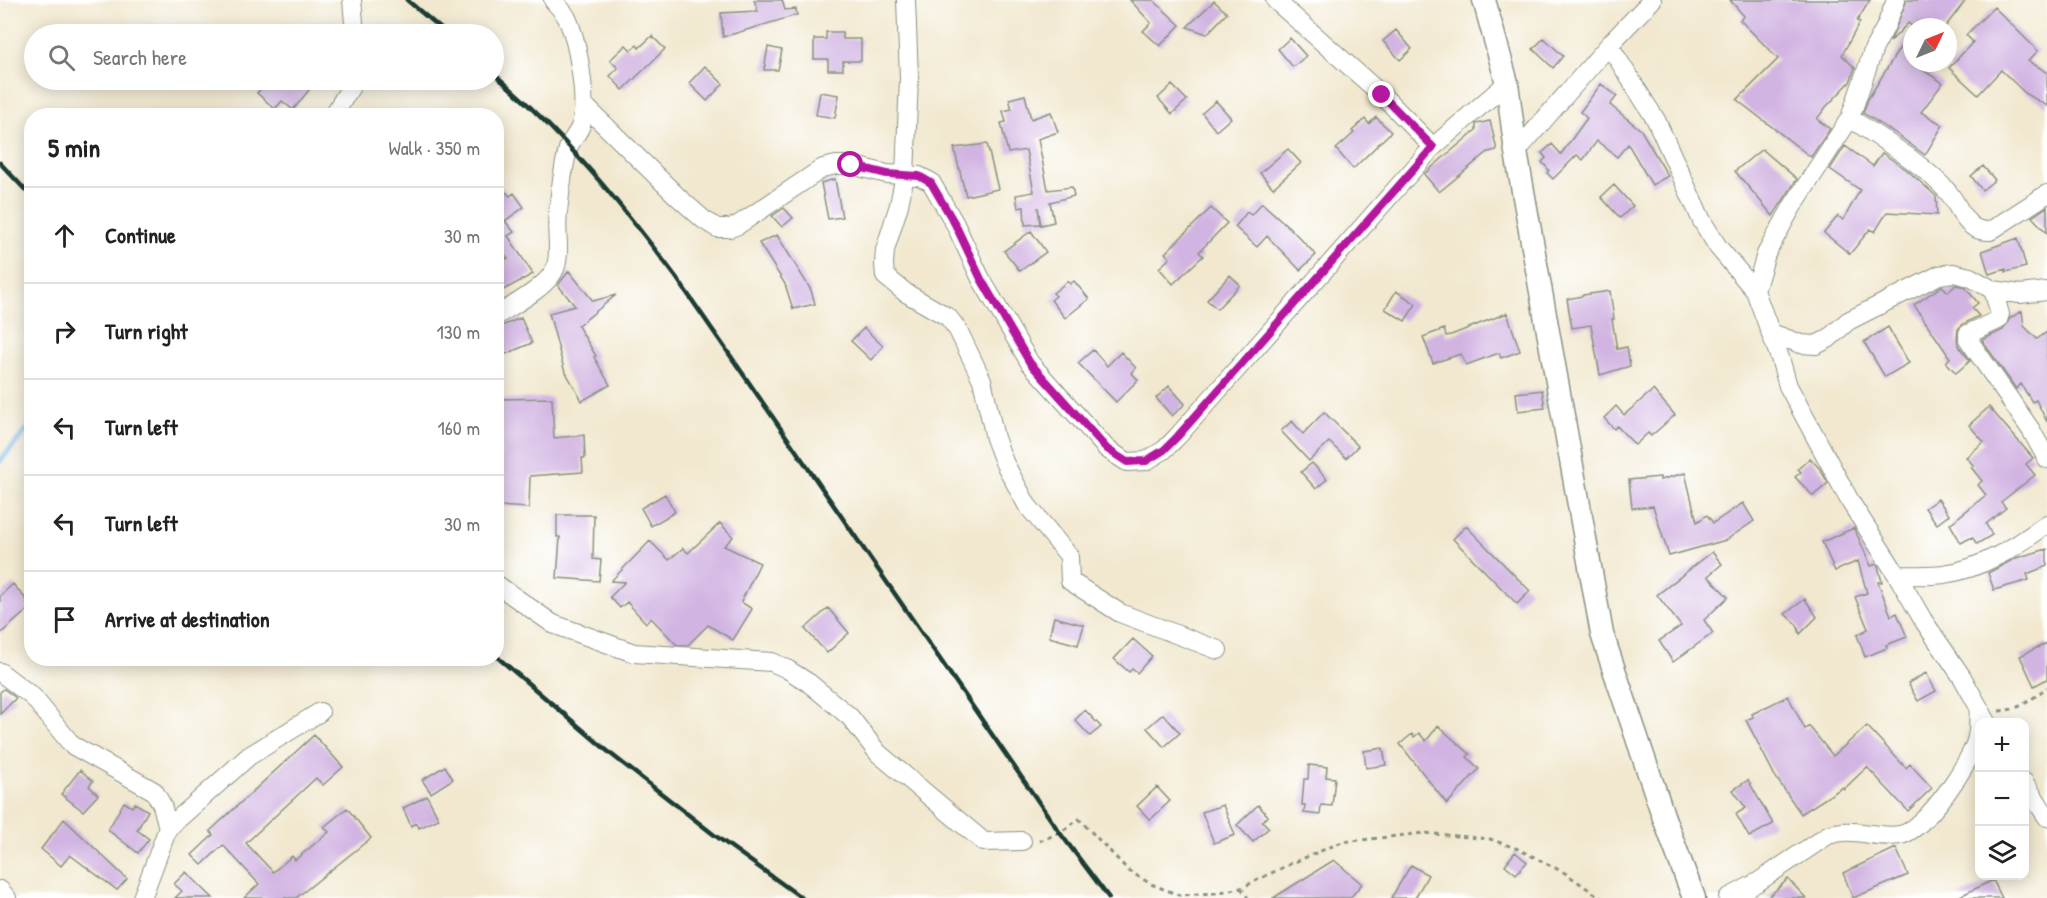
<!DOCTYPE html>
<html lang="en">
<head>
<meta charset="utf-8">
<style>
  body { margin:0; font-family:"Patrick Hand",sans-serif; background:#f6f6f6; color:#222 }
  .controls { position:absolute; right:18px; bottom:18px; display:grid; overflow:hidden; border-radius:12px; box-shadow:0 3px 15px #0003 }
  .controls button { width:54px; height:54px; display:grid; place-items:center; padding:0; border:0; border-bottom:2px solid #e0e0e0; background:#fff; color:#222; font:30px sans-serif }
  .compass { position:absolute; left:1903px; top:18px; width:54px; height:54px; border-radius:50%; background:#fff; box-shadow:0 3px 15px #0003; rotate:47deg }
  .stop { position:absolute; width:18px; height:18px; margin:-14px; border:4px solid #b5179e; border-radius:50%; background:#fff }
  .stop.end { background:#b5179e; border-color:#fff; box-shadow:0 2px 6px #0008 }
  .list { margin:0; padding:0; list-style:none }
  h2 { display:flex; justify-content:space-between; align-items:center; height:78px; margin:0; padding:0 24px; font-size:26px }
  h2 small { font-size:20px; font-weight:400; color:#767676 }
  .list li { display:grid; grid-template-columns:39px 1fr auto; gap:18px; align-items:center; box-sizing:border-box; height:96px; padding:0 24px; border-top:2px solid #e0e0e0 }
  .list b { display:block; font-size:22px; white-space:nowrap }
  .list em { font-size:20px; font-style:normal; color:#767676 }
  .icon { flex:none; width:33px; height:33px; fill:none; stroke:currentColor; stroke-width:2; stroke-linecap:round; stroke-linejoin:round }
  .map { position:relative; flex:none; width:2047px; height:898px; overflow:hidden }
  .search { position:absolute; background:#fff; box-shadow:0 3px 15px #0003; left:24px; top:24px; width:480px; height:66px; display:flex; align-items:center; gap:15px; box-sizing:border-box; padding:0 21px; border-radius:33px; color:#767676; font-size:22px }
  .panel { position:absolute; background:#fff; box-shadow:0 3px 15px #0003; left:24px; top:108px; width:480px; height:558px; border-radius:24px }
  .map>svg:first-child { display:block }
</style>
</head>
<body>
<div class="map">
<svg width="2047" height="898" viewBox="0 0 2047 898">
  <rect width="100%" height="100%" fill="#fff"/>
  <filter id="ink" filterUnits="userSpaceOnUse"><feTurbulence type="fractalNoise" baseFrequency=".0167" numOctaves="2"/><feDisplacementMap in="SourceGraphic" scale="12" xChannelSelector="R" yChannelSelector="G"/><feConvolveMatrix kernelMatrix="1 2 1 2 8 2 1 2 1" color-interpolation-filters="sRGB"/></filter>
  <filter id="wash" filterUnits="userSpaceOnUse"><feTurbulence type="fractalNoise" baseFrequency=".008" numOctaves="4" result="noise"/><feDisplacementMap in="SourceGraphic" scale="24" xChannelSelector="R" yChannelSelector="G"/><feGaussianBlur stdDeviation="1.35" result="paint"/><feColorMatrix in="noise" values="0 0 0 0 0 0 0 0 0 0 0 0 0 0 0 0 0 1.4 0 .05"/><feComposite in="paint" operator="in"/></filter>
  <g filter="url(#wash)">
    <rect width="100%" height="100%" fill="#f1e8cf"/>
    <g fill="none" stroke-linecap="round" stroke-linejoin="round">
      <path stroke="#77b8eb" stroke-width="5" d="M0 461 32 424"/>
    </g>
    <g id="blocks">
      <path fill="#d1b4e2" d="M754 0H782L785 10 796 9 797 15 723 37 721 13 758 11Z
        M1130 0H1153L1180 25 1160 46 1143 31 1151 23Z
        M1730 0H1870L1857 21 1860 22 1842 55 1855 68 1850 82 1826 107 1817 119 1830 129 1811 157 1737 100 1778 59 1740 20 1744 16Z
        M1907 0H1966L1945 27H1913L1908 23 1890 42Z
        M1214 1 1227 13 1207 34 1187 27Z
        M1994 7 2038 51 2028 61 2047 72V106L2025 93 2001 70 1978 95 1949 68 1973 42 1966 35Z
        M1912 28V63L1943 83 1921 112 1943 125 1925 155 1895 133 1863 113 1868 99Z
        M1396 30 1412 49 1400 60 1383 41Z
        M826 32H842L843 39H861V61H843V70H828V59H814V39H826Z
        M652 36 665 49 623 90 610 76 618 68 610 60 626 45 631 50 637 45 639 48Z
        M1290 38 1306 56 1293 67 1278 49Z
        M1544 38 1563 56 1553 68 1533 49Z
        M768 47 782 50 778 70H764Z
        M705 66 723 84 707 101 689 83Z
        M269 80H317L293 110 282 101 275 109 257 93Z
        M1601 84 1617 96 1610 105 1641 130 1668 176 1652 185 1628 144 1617 157 1597 141 1583 160 1577 155 1553 179 1547 173 1549 170 1542 162 1546 158 1542 153 1552 144 1561 154 1587 118 1580 112Z
        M1172 85 1187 100 1172 114 1158 98Z
        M820 92 839 95 835 118 816 115Z
        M1025 95 1031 119 1051 112 1058 132 1038 139 1048 190 1072 187 1074 196 1050 202 1054 222 1041 225 1038 207 1040 224 1025 225 1024 207 1018 208 1016 195 1034 192 1026 150 1008 153 1001 123 1006 122 1003 111 1012 109 1009 99Z
        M1216 101 1231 118 1216 131 1202 113Z
        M1376 117 1391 132 1353 169 1336 149 1354 133 1352 131 1365 119 1369 124Z
        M1490 121 1497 150 1488 152 1439 192 1424 174 1476 130V124Z
        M987 144 998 189 966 196 954 148Z
        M1845 146 1873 166 1882 153 1907 170 1936 196 1937 215 1887 212 1875 232 1870 229 1850 254 1824 233 1838 216 1843 220 1860 190 1830 169Z
        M1288 149 1301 163 1273 188 1260 173Z
        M1762 149 1797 179 1773 216 1735 171Z
        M1983 166 1995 180 1982 190 1971 176Z
        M835 179 842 217 828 219 821 183Z
        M496 183 510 196 514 193 524 207 505 221 514 232 508 236 533 274 496 294V265L508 258 496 246Z
        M1614 185 1633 206 1620 218 1601 197Z
        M1262 203 1290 228 1316 255 1300 270 1267 236 1257 247 1235 227 1247 212 1251 215Z
        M2047 207V233L2032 217Z
        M784 208 793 218 782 227 772 216Z
        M1211 208 1227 223 1199 252 1203 256 1173 284 1159 268 1170 258 1165 253Z
        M1031 231 1046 252 1020 271 1004 251Z
        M777 235 811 290 815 304 793 309 785 284 759 243Z
        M2018 238 2026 267 2006 272V269L1989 274 1982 251Z
        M569 271 593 301 616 295 578 326 596 356 594 357 610 385 582 401 564 369 549 313 575 306 558 285Z
        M1230 275 1240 285 1217 309 1207 300Z
        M1068 281 1070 284 1074 281 1089 299 1065 318 1051 300 1056 296 1053 293Z
        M1956 285 1965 287 1978 303 1972 308 1979 316 1963 324 1958 329 1957 339 1958 345 1970 361 1956 373 1946 362 1950 358 1914 305 1942 286 1948 292Z
        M1396 291 1416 304 1405 321 1385 309Z
        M1610 291 1614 319H1612L1617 349 1627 347 1630 366 1600 375 1591 325 1572 328 1567 299 1583 296V295Z
        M2022 311 2024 326 2037 339 2047 332V422L2036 400 2032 402 2021 384 2016 389 1982 340 2003 330 2010 318Z
        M1507 313 1520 351 1501 358 1499 353 1466 365 1461 354 1433 363 1423 337 1444 329 1446 336 1451 335Z
        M521 318 532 343 496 358V328Z
        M1888 327 1909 363 1885 377 1864 342Z
        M864 328 883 346 871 360 851 341Z
        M1093 350 1107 366 1121 352 1136 368 1132 373 1138 380 1116 402 1078 363Z
        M1169 386 1185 404 1172 416 1156 398Z
        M1542 390 1545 408 1518 411 1516 393Z
        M1653 390 1675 415 1651 436 1648 433 1635 445 1617 426 1614 429 1604 418 1616 406 1624 415Z
        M552 398 554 438 584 435 585 458H582L583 472 530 476 529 508 499 506 501 435H498L497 399Z
        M1989 407 2033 458 2026 464 2035 475 2001 502 2006 508 1986 524 1992 535 1977 544 1972 537 1961 543 1950 524 1986 495 1978 485 1982 481 1971 467 1974 466 1966 457 1984 442 1969 425Z
        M1324 412 1358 446 1346 458 1329 442 1309 461 1281 431 1292 421 1303 434Z
        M1810 458 1820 469 1828 483 1813 496 1795 477 1801 472 1798 469Z
        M1312 463 1327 479 1316 489 1301 472Z
        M1685 473 1697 522 1707 515 1713 523 1743 503 1754 521 1726 540 1669 556 1653 506 1632 508 1629 480 1660 477V480Z
        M665 494 675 512 651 526 641 508Z
        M1938 499 1949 515 1937 524 1925 508Z
        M557 515H594L593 559 601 560 599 581 557 578 560 537H557Z
        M720 523 733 537 724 546 760 563 741 602 752 609 733 640 708 625 688 645H677L651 618 646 623 627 602 620 608 610 597 625 582 611 581 650 541 669 560 683 548 688 553Z
        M1466 526 1530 591 1517 604 1453 539Z
        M1854 528 1871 566 1877 564 1878 566 1882 582H1878L1891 616 1897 613 1907 637 1886 645 1887 648 1865 657 1857 635 1868 629 1855 597 1867 593 1858 561 1835 571 1822 542Z
        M2047 549V566L2027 574 2029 580 1994 590 1988 573 2016 558Z
        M1712 552 1722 564 1708 576 1728 597 1704 620 1713 633 1673 662 1659 641 1681 626 1657 595Z
        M13 584 32 606 0 634V596Z
        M1805 599 1817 617 1800 634 1797 625 1785 614Z
        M828 608 849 633 827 653 805 629Z
        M1054 617 1084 625 1078 645 1049 637Z
        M1133 639 1152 656 1137 673 1132 669 1129 672 1114 659Z
        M2047 643V679L2034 686 2020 656Z
        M1926 673 1936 691 1918 701 1908 683Z
        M4 689 16 698 0 714V692Z
        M1788 696 1805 729 1809 726 1833 756 1867 726 1906 768 1910 764 1932 788 1908 811 1867 767 1844 789 1843 787 1801 814 1775 776 1746 720 1753 717 1752 714Z
        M1085 710 1101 727 1090 736 1075 720Z
        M1163 714 1180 733 1164 747 1147 728Z
        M1438 726 1470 754 1467 757 1479 769 1447 804 1400 744 1412 734 1414 737 1419 733 1426 741Z
        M314 735 343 767 323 785 316 778 246 843 273 872 292 856 295 860 329 832 324 827 347 808 371 838 296 898H244L259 884 223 845 202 865 192 855 213 835 210 831Z
        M1383 748 1386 765 1366 768 1364 751Z
        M1309 765 1327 767 1326 777 1335 778 1332 806 1321 805 1320 815 1304 813 1305 805H1302L1304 779H1308Z
        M445 766 453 779 431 793 422 780Z
        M80 770 93 781 89 786 98 795 83 811 61 794Z
        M1748 780 1773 824 1749 837 1736 814 1746 808 1733 790Z
        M1157 787 1170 801 1150 820 1137 806Z
        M427 796 439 819 419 828 417 823 411 826 403 808Z
        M124 802 132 807 135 803 148 811 137 830 149 839 138 853 108 830Z
        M1223 805 1235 835 1214 843 1202 812Z
        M1258 805 1268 816 1262 821 1269 828 1253 842 1237 825Z
        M64 819 127 879 117 890 70 855 61 866 41 849Z
        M1896 848 1908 875 1853 898 1843 873Z
        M1515 852 1527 862 1516 874 1505 865Z
        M1334 860 1362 884 1350 898H1273Z
        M1411 865 1428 875 1415 898H1391Z
        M186 872 213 898H175L182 891 174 884Z
        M1788 879 1806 898H1767Z
        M1993 880 2002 898H1956Z"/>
    </g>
  </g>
  <g filter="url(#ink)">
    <use href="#blocks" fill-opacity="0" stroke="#889282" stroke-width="1.5"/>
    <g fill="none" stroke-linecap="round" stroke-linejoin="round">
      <defs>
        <path id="minor" d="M352 0 355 34
          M906 0 909 78 905 175 899 205 885 250 884 264 885 276 906 293 948 317 958 330 982 380 995 438 1004 462 1027 505 1069 556 1070 581 1120 613 1218 650
          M1275 0 1382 95 1433 147
          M1609 45 1656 120 1702 221 1718 247 1755 291 1780 358 1788 386 1851 503 1897 575 1923 620 1962 677 1987 722
          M584 105 678 197 704 220 717 228H730L738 225 823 168 836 165H851L887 174 919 176 931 182 955 224 981 279 1030 363 1107 449 1127 462 1146 461 1164 450 1177 437 1433 147 1507 83
          M333 116 355 80
          M1850 118C1884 141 1921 162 1948 192 1962 209 1964 232 1990 231L2047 194
          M1516 152 1609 45 1652 0
          M1993 290 2000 314 1998 320 1968 334V339L2031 430 2047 459
          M1755 291 1766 254 1792 207 1850 118 1874 48 1885 28 1896 0
          M496 316C513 305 545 288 554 271 562 254 555 231 558 212 560 192 563 169 568 149 570 141 578 134 581 125 588 100 578 42 567 18 564 12 558 6 553 0
          M1771 333 1801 344 1816 345 1828 339 1848 321 1939 275 1953 273 1970 277 1993 290 2020 294 2047 291
          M1897 575C1913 575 1929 576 1944 574 1982 569 2017 546 2047 524
          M496 584 553 624 634 653 772 662 787 669 809 683 850 717 878 753 984 842 1022 841
          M0 672 33 697 72 745 154 791 162 805 168 828 249 756 320 712
          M2024 782 2047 817
          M0 890 7 898
          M142 898 168 828
          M1728 898 1758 882 1828 835C1854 826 1874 839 1900 835 1924 832 1973 760 1977 737 1979 728 1978 718 1979 709"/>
        <path id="tertiary" d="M1484 0 1507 83 1516 152 1602 634 1664 818 1694 898"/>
      </defs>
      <use href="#minor" stroke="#889282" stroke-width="20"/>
      <use href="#tertiary" stroke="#889282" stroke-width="25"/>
      <path stroke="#889282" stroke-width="3" stroke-dasharray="4.5 4.5" stroke-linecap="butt" d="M1999 711C2020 710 2032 699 2047 687
        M1039 841 1060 833 1079 819 1129 871 1151 884 1179 895 1215 893 1241 888 1290 864 1342 842 1424 833 1490 839 1518 849 1565 873 1601 898
        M1241 888 1248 898"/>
      <use href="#minor" stroke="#fff" stroke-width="18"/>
      <use href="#tertiary" stroke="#fff" stroke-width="22"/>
      <path stroke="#1f3d34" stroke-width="4.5" d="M407 0 447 34
        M494 74C563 133 621 204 676 277L1060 833 1109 898
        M0 163 32 197
        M496 656 611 754 713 834 802 898"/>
    </g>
  </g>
  <g fill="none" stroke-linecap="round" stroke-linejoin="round" filter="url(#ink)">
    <path stroke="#b5179e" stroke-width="8" d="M851 165 887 174 919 176 931 183 955 224 981 279 1030 363 1107 449 1127 462 1146 461 1164 450 1177 437 1433 147 1382 95"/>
  </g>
</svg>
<div class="controls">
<button>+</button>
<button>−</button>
<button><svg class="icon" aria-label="layers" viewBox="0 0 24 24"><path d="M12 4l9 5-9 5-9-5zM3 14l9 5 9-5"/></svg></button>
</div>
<svg class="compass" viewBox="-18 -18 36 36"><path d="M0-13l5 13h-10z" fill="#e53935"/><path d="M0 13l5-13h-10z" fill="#767676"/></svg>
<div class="stop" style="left:851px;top:165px"></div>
<div class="stop end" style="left:1382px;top:95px"></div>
<div class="search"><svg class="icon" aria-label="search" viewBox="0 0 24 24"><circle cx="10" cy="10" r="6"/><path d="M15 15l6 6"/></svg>Search here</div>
<section class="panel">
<h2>5 min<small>Walk · 350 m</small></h2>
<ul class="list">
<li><svg class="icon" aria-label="ahead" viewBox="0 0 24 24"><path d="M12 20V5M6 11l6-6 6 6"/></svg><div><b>Continue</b></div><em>30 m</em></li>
<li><svg class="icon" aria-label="right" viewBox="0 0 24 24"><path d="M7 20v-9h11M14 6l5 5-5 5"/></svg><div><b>Turn right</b></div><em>130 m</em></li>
<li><svg class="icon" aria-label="left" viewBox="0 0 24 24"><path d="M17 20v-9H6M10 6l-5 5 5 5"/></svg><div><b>Turn left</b></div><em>160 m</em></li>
<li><svg class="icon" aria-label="left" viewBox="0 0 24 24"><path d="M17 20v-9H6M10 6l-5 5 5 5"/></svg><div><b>Turn left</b></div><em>30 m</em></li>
<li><svg class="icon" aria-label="arrive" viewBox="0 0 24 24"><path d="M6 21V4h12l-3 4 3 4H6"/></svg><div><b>Arrive at destination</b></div></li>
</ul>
</section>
</div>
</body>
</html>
